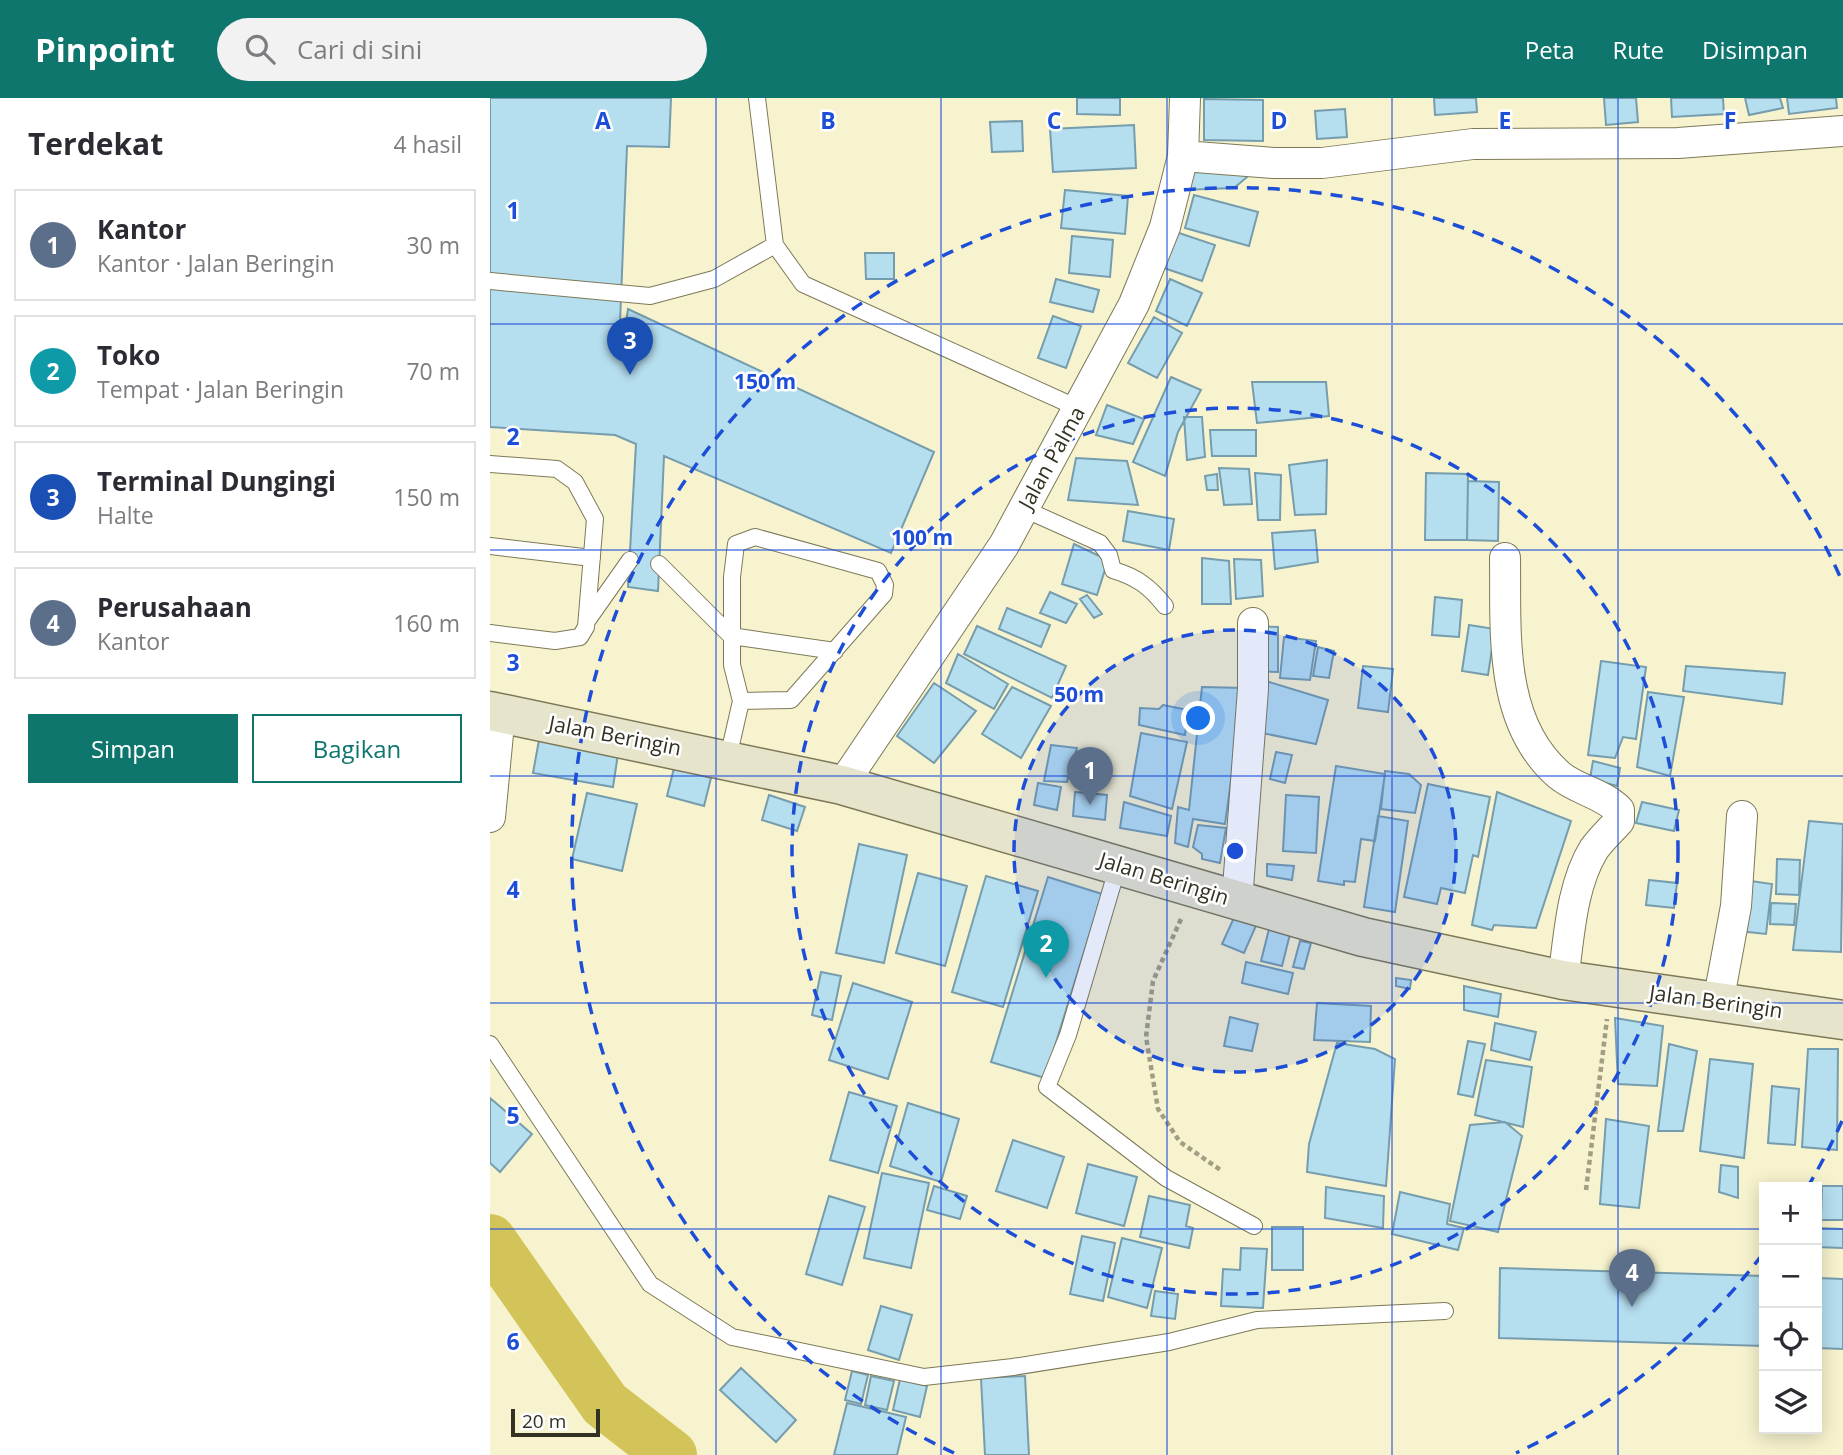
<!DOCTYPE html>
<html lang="id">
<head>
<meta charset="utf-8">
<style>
  body { margin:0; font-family:"Open Sans",sans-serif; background:#f2f2f3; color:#2b2b33 }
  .controls { position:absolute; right:21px; bottom:21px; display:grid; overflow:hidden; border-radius:0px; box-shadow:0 4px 18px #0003 }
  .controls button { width:63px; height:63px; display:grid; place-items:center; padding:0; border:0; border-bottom:2px solid #e1e1e2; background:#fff; color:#2b2b33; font:35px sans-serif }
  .scale { position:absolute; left:21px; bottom:18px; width:89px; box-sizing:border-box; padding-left:7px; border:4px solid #333122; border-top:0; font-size:19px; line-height:24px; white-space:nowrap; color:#333122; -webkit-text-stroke:5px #fefefe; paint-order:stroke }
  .you { position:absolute; left:709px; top:621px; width:24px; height:24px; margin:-18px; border:5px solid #fff; border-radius:50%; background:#1a73e8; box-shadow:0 0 0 10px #1a73e833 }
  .badge { display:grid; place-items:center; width:46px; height:46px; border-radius:50%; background:#0f766e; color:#fff; font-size:23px; font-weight:700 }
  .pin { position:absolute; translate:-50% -58px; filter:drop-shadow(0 2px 4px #0008) }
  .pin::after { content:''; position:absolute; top:37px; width:24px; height:21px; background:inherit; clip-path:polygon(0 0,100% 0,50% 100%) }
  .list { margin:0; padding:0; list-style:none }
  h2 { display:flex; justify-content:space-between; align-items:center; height:91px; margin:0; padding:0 28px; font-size:30px }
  h2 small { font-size:23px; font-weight:400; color:#7c7c81 }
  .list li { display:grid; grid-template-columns:46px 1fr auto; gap:21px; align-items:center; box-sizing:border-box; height:112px; margin:0 14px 14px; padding:0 14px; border:2px solid #e1e1e2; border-radius:0px }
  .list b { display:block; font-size:26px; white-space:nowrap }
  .list p { margin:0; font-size:23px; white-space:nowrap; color:#7c7c81 }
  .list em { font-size:23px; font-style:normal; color:#7c7c81 }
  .actions { display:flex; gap:14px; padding:21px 28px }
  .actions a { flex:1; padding:16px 0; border:2px solid #0f766e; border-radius:0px; text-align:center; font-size:24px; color:#0f766e }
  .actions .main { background:#0f766e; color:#fff }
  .icon { flex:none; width:38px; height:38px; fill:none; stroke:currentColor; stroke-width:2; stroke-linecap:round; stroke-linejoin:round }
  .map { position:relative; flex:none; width:1353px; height:1357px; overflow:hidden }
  header { display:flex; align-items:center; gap:42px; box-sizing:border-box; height:98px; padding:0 35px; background:#0f766e; color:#fff }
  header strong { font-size:33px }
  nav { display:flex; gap:38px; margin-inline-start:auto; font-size:24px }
  .search { width:490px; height:63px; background:#f2f2f3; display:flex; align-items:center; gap:18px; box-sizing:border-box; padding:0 24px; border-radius:38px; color:#7c7c81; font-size:26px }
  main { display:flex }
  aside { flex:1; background:#fff }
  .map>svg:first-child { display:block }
</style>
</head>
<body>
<header>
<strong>Pinpoint</strong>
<div class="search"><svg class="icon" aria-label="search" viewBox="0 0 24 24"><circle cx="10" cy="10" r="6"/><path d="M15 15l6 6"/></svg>Cari di sini</div>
<nav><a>Peta</a><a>Rute</a><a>Disimpan</a></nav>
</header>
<main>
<aside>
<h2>Terdekat<small>4 hasil</small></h2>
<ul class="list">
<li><span class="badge" style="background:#5c6f8a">1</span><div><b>Kantor</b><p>Kantor · Jalan Beringin</p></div><em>30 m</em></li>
<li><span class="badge" style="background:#0f9aa8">2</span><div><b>Toko</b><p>Tempat · Jalan Beringin</p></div><em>70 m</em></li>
<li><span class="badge" style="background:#1a4fb4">3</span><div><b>Terminal Dungingi</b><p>Halte</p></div><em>150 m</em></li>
<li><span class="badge" style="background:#5c6f8a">4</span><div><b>Perusahaan</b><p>Kantor</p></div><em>160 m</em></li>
</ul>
<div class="actions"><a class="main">Simpan</a><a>Bagikan</a></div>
</aside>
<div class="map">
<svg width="1353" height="1357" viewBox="0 0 1353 1357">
  <rect width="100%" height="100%" fill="#f7f3ce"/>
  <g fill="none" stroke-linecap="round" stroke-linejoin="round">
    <path stroke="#d3c45a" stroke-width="52" d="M0 1142 115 1306 181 1357"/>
  </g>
  <path fill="#b5deef" stroke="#769dad" stroke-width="2" d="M0 0H181L179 49 137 48 130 225H136L138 211 444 354 401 455 174 358 168 493 138 489 146 346 125 337 0 329Z
    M587 0H630V17L587 16Z
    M944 0H986L987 14 945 17Z
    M1114 0H1146L1148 24 1116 27Z
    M1181 0H1233L1234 16 1182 19Z
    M1255 0H1290L1293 10 1259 17Z
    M1297 0H1346L1347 10 1299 16Z
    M714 1 773 2V43L714 42Z
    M855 11 857 39 827 41 825 13Z
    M532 23 533 53 502 54 500 24Z
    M644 27 646 70 563 74 560 31Z
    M698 64 763 74 744 90 692 92Z
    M575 92 638 98 635 136 571 130Z
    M704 97 768 114 759 148 695 130Z
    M686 134 725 147 712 183 674 170Z
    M582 138 623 142 620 179 579 175Z
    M375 155H404V181H376Z
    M566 181 609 192 603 214 560 204Z
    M680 181 712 195 697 228 666 213Z
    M563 218 591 228 576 270 548 260Z
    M664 219 692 235 667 280 638 265Z
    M681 279 711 292 688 334 675 378 643 364Z
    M762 284H836L839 318 767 325Z
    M617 307 654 321 643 346 606 337Z
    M694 319H712L715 359 697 362Z
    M720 332H766V358H722Z
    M586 360 637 363 648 407 578 402Z
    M837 362 836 416 805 417 799 367Z
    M729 370 759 371 762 406 734 407Z
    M765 375 791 377 790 422H768Z
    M936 375 978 376 977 442H935Z
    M727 376 728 392H717L715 378Z
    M978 383 1009 384 1008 443 977 442Z
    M638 413 684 421 679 452 633 443Z
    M825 432 828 464 785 471 782 435Z
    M584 446 618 462 607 497 572 486Z
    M712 460 739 463 741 506H712Z
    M744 461 771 462 773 498 746 501Z
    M560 494 587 506 576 525 550 515Z
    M597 497 612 516 604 520 590 501Z
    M945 499 972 502 969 539 942 537Z
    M517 510 560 527 551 549 509 531Z
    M979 527 1005 531 998 577 972 573Z
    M487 528 576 568 562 600 474 556Z
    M766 528 788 529V574L766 573Z
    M794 539 826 543 820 582 790 580Z
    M828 549 844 553 839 580 823 578Z
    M468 556 518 586 504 611 456 585Z
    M1111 563 1156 569 1146 641 1133 639 1125 660 1098 657Z
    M873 568 903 571 898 614 868 610Z
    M1196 568 1295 575 1292 606 1193 593Z
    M776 583 838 602 826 646 767 634Z
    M444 585 486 613 444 665 407 638Z
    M522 589 561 608 531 660 492 636Z
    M712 589 754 590 735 726 703 721 698 749 685 745 688 709 699 712Z
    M1158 594 1194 599 1180 678 1147 669Z
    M673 607 698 612 695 637 649 627 650 610 669 611Z
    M651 635 697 644 682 711 640 698Z
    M49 642 128 656 123 689 43 675Z
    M561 647 587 650 577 684 554 683Z
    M786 654 802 657 795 685 780 681Z
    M1103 663 1130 670 1127 688 1100 681Z
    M846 668 895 676 885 743 871 741 865 784 854 783V787L828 783Z
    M184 670 221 680 214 708 177 698Z
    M895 673 919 676 931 687 925 715 891 711Z
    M548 685 571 689 567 712 544 707Z
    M938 686 1000 699 988 759 983 757 975 795 951 790 947 806 914 799Z
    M585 694 617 697 615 722 583 718Z
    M1007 694 1081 723 1046 830 1004 827 1002 832 982 827Z
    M97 695 147 706 132 773 82 761Z
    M279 697 315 709 307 733 272 722Z
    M796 697 829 699 826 755 793 753Z
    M634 704 681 718 677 738 630 730Z
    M1152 704 1189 712 1184 733 1146 725Z
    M888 718 918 723 905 814 874 809Z
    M1319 723 1353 726 1351 854 1303 852Z
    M708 727 736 730 730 765 712 761V756L703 749Z
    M369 746 417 757 394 865 346 855Z
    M1287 761 1310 762 1309 797 1286 796Z
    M777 766 804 768 802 782 777 778Z
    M428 775 477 788 455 868 406 855Z
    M496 778 548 793 513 909 462 894Z
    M558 779 612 796 555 980 501 964Z
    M1159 782 1187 785 1184 810 1156 807Z
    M1254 782 1282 786 1276 836 1249 833Z
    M1281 805 1306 806 1304 827 1280 826Z
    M747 813 768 823 754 855 732 846Z
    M781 823 802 828 792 868 771 863Z
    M810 843 821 845 814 871 803 869Z
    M756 864 803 875 798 896 752 885Z
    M331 874 351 878 342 922 322 917Z
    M906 880 921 882 920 891 906 888Z
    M363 885 422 904 398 981 339 962Z
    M974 888 1011 896 1008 919 974 912Z
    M827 905 881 908 880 944 824 942Z
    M740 919 768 926 762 953 734 948Z
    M1125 920 1173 928 1167 988 1128 986Z
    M1005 925 1046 934 1040 962 1001 952Z
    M978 943 995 946 983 999 968 996Z
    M847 945 885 951 905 961 896 1088 817 1074 819 1046Z
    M1179 946 1207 953 1193 1033H1168Z
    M1318 951H1348L1347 1052 1312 1049Z
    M1220 961 1263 966 1254 1060 1210 1053Z
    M996 962 1042 969 1033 1029 985 1017Z
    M1282 988 1309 991 1305 1047 1278 1045Z
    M359 994 407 1008 388 1075 340 1062Z
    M0 1000 42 1036 10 1074 0 1065Z
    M418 1005 469 1021 451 1084 400 1068Z
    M1116 1021 1159 1028 1149 1110 1110 1106Z
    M1015 1024 1032 1038 1008 1134 960 1123 980 1027Z
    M523 1042 574 1059 557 1110 506 1093Z
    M598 1066 647 1079 634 1128 586 1115Z
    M1231 1067 1248 1069V1100L1229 1094Z
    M392 1075 439 1085 421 1170 374 1160Z
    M444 1088 477 1098 470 1121 437 1112Z
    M1332 1088H1353V1122H1331Z
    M836 1089 894 1098 893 1130 835 1120Z
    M910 1094 960 1106 957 1126 974 1130 968 1152 902 1136Z
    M339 1098 375 1109 352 1187 316 1176Z
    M659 1098 700 1107 696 1128 703 1130 699 1150 650 1139Z
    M782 1129H813V1172H782Z
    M1327 1130 1353 1131V1150L1327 1149Z
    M592 1138 625 1145 613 1203 580 1196Z
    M632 1140 672 1150 657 1210 618 1199Z
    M751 1150 777 1151 773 1210 731 1208 733 1171 750 1172Z
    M1010 1170 1274 1178V1248L1009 1240Z
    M1327 1180 1353 1181V1251L1327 1250Z
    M665 1193 688 1196 685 1221 661 1218Z
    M391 1208 422 1217 409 1262 378 1252Z
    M251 1270 306 1322 286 1344 230 1292Z
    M362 1273 378 1277 371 1306 355 1302Z
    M381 1278 404 1283 397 1312 375 1307Z
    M535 1278 539 1357H495L491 1280Z
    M410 1281 437 1288 430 1319 403 1312Z
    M357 1305 416 1319 407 1357H344Z"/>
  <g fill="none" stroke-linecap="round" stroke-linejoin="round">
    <defs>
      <path id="lane" d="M267 0 285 147 313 186 590 311
        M0 183 160 198 224 181 285 147
        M0 366 67 371 85 384 105 421 96 529 90 539 65 543 0 535
        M534 411 610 445 619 457 623 472C647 479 660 489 675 508
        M0 448 102 460
        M169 466 241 538 345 553
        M97 523 140 462
        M238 660 251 603 242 567V479L246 446 265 439 388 473 395 487 394 496 301 602 251 603
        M628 768 578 937 557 989 676 1080 764 1128
        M0 946 160 1186 242 1239 434 1279 523 1269 679 1244 767 1222 955 1213"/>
      <path id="street" d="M693 58 784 65H832L983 46 1188 45 1353 33
        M1015 460C1016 534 1008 624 1069 677 1087 692 1112 695 1129 712V723C1121 732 1111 741 1104 751 1081 788 1079 841 1073 882
        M352 687 514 447 644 206 675 129 693 58 695 0
        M0 719 10 615
        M747 803 763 591V525
        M1228 905 1246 808 1252 718"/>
      <path id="secondary" d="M0 613 352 687 873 839 1073 882 1353 922"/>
    </defs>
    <use href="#lane" stroke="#7d7958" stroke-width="18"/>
    <use href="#street" stroke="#7d7958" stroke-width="32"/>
    <use href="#secondary" stroke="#7d7958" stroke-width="41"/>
    <path stroke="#a19e83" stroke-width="4.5" stroke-dasharray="5 3.5" stroke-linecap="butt" d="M691 821 663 883 656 939 668 1011 690 1044 732 1073
      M1096 1092 1117 921"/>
    <use href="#lane" stroke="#fff" stroke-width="16"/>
    <use href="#street" stroke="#fff" stroke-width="30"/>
    <use href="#secondary" stroke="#e7e4cc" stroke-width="38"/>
  </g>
  <path fill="none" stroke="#1d4ed8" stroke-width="2" stroke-opacity="0.55" d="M226 0V1357M451 0V1357M677 0V1357M902 0V1357M1128 0V1357M0 226H1353M0 452H1353M0 678H1353M0 905H1353M0 1131H1274M1327 1131H1353"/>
  <circle cx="745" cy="753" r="221" fill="#1d4ed8" fill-opacity=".12"/>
  <g fill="none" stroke="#1d4ed8" stroke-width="3.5" stroke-dasharray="12 9">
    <circle cx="745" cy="753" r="221"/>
    <circle cx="745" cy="753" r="443"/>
    <path d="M1352 1023A664 664 0 0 1 1320 1085M1272 1157A664 664 0 0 1 1026 1355M464 1355A664 664 0 1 1 1352 483"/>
  </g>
  <g text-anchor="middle" stroke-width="5" stroke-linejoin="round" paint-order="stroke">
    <g font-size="21" fill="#333122" stroke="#fefefe">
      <text transform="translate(562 360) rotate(-61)" y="7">Jalan Palma</text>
      <text transform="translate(125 638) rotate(11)" y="7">Jalan Beringin</text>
      <text transform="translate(674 781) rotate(17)" y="7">Jalan Beringin</text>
      <text transform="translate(1226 904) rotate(8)" y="7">Jalan Beringin</text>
    </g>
  </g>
  <g font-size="23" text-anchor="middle" font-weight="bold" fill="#1d4ed8" stroke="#fefefe" stroke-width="5" stroke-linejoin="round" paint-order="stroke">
    <text x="113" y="31">A</text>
    <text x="338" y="31">B</text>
    <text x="564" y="31">C</text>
    <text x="789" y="31">D</text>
    <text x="1015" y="31">E</text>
    <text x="1240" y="31">F</text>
    <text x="23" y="121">1</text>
    <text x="23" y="347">2</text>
    <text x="23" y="573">3</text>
    <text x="23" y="800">4</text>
    <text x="23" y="1026">5</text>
    <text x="23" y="1252">6</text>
  </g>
  <circle cx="745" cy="753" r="10" fill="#1d4ed8" stroke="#fefefe" stroke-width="3.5"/>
  <g font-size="21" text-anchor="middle" font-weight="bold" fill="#1d4ed8" stroke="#fefefe" stroke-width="5" stroke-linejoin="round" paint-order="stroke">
    <text x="275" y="291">150 m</text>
    <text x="432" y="447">100 m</text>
    <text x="589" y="604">50 m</text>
  </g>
</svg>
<div class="controls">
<button>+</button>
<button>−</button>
<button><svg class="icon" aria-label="locate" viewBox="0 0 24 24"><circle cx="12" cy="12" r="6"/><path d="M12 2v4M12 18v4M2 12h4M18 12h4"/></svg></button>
<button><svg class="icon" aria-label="layers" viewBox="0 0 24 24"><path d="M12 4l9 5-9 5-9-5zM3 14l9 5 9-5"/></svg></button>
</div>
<div class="scale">20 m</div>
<div class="you"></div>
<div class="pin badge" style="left:600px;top:707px;background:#5c6f8a">1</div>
<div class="pin badge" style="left:556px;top:880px;background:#0f9aa8">2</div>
<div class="pin badge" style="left:140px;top:277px;background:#1a4fb4">3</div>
<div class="pin badge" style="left:1142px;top:1209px;background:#5c6f8a">4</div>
</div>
</main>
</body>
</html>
